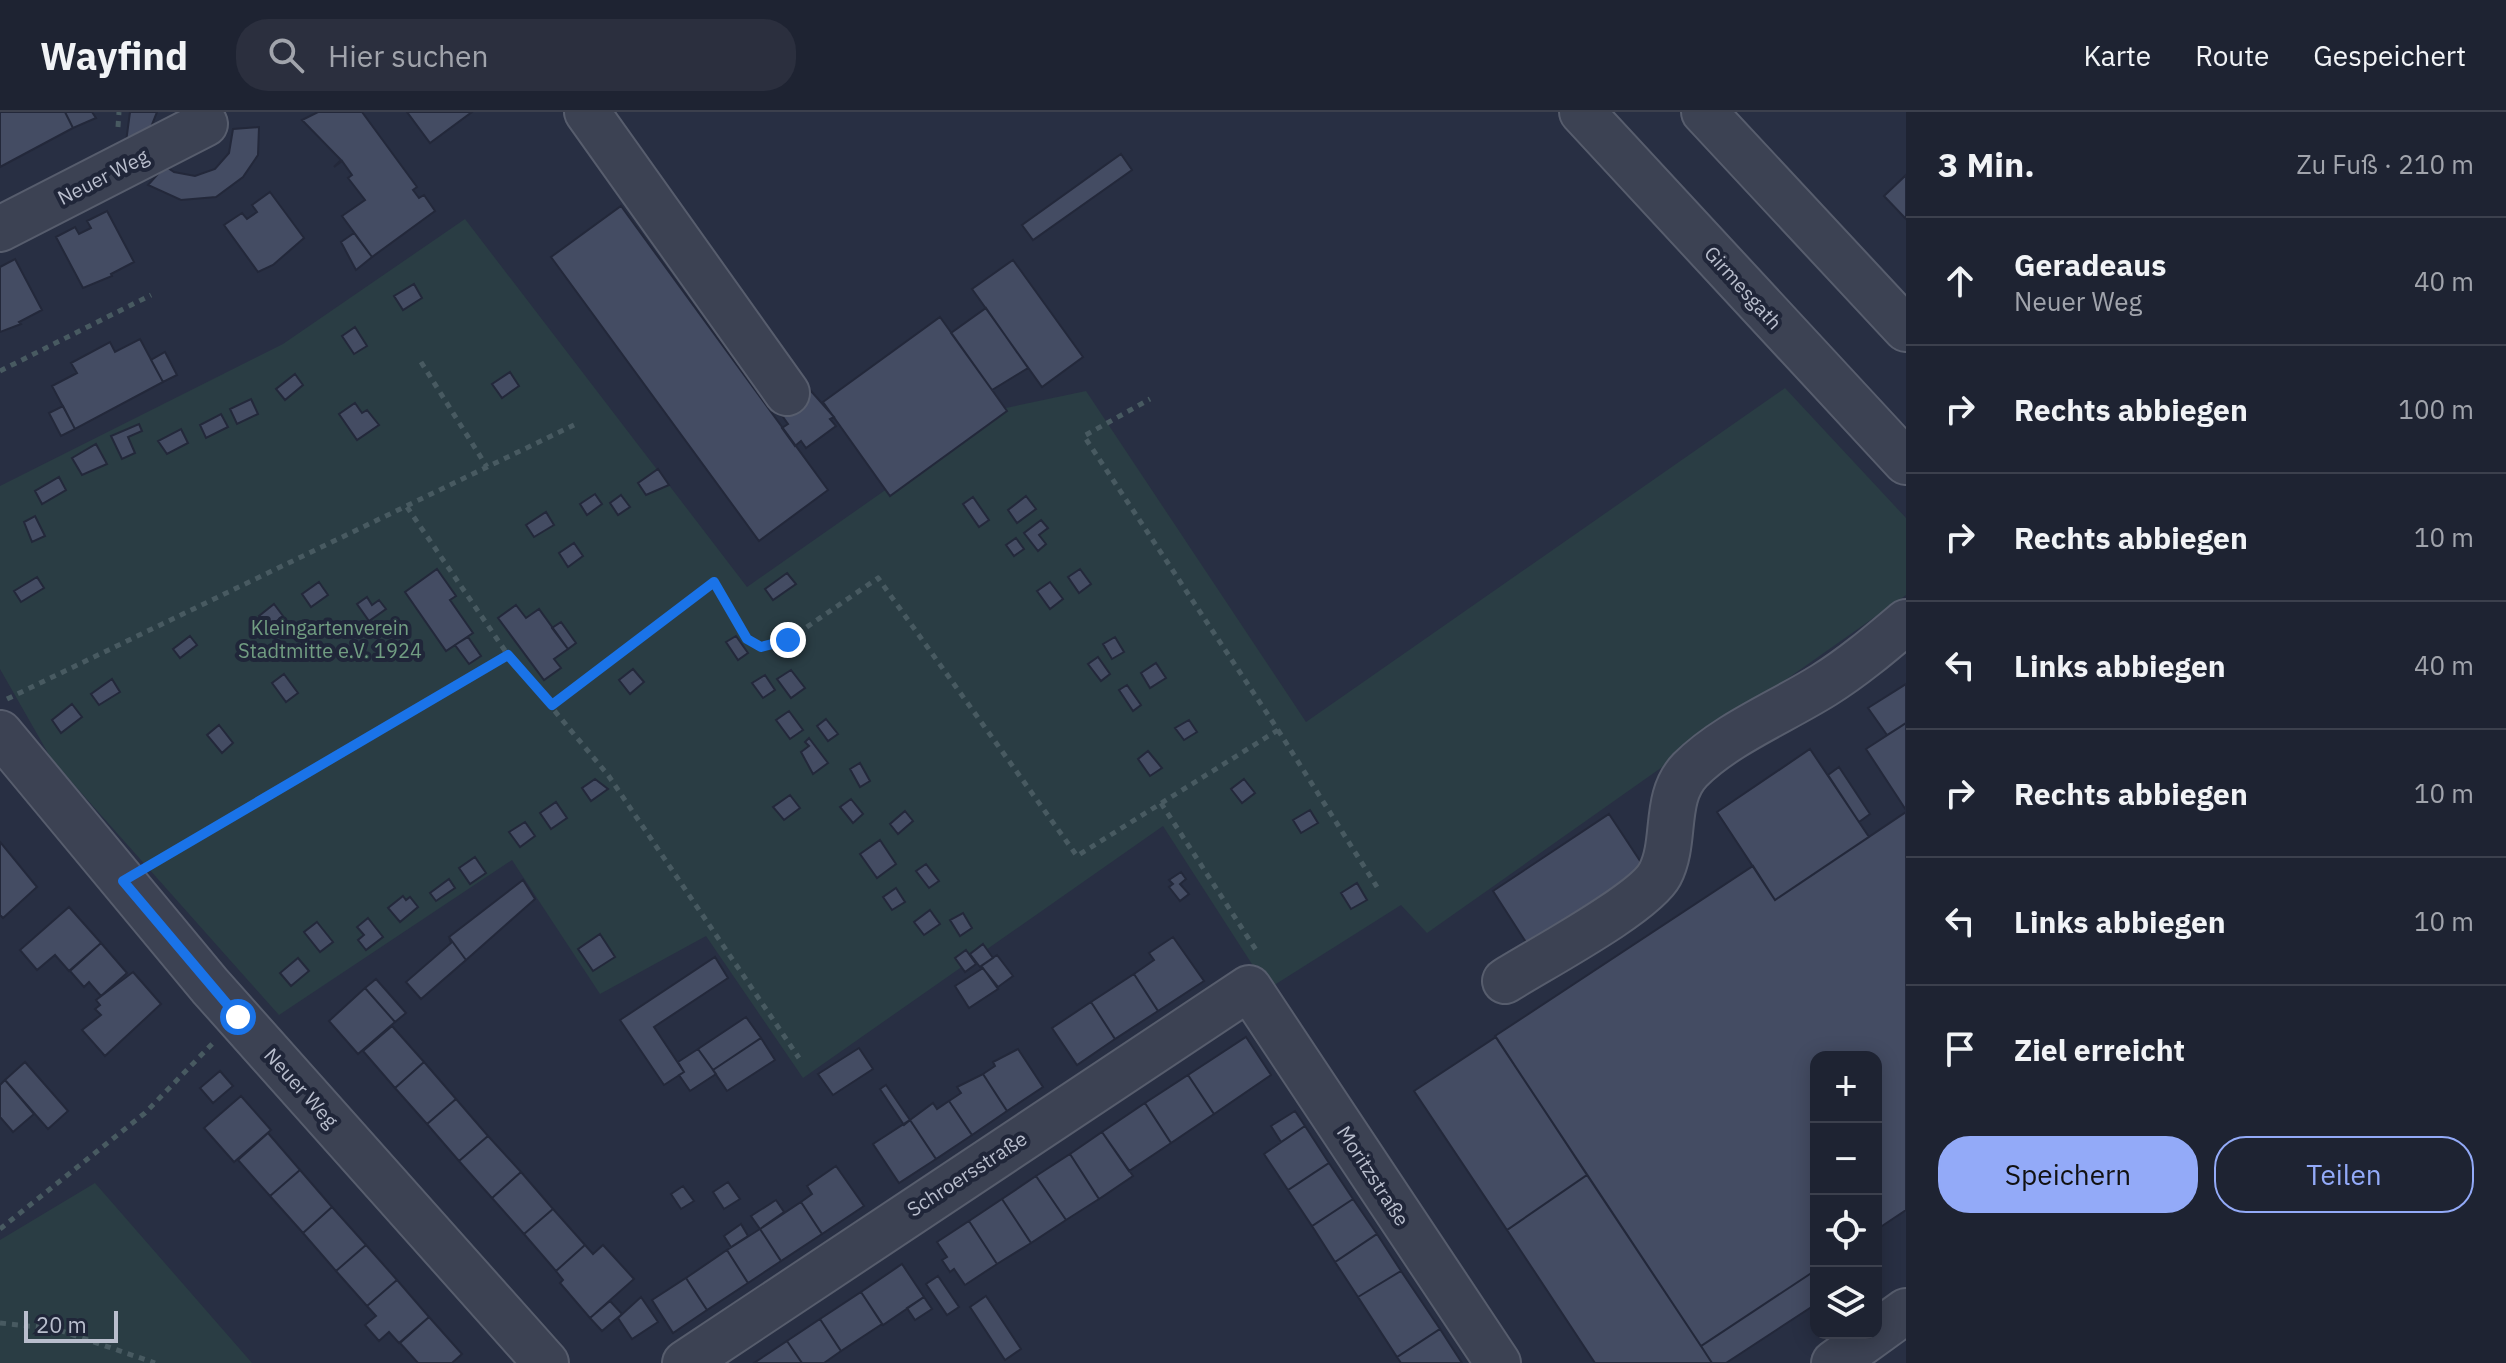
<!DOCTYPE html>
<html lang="de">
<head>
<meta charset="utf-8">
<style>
  body { margin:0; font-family:"IBM Plex Sans",sans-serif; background:#2b2f3e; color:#f1f3f6 }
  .controls { position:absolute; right:24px; bottom:24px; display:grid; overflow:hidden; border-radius:16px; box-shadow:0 4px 20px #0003 }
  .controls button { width:72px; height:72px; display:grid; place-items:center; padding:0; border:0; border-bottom:2px solid #3c404d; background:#1e2332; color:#f1f3f6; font:40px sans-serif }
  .scale { position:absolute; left:24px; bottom:20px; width:94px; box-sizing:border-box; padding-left:8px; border:4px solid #b9becd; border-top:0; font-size:22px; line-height:28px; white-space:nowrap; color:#b9becd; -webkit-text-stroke:6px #202639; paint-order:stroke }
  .stop { position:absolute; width:24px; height:24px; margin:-18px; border:6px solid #1a73e8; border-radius:50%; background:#fff }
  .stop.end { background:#1a73e8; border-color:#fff; box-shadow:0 2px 8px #0008 }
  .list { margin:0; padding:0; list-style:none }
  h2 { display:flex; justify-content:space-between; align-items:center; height:104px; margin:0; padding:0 32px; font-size:34px }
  h2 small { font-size:26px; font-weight:400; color:#a1a4ac }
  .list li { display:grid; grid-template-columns:52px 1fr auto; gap:24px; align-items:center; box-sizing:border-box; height:128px; padding:0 32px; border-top:2px solid #3c404d }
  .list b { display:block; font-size:30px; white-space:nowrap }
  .list p { margin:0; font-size:26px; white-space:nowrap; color:#a1a4ac }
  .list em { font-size:26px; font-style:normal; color:#a1a4ac }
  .actions { display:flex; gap:16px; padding:24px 32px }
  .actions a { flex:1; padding:18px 0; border:2px solid #93aaf8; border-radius:32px; text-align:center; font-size:28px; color:#93aaf8 }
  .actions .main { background:#93aaf8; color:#111 }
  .icon { flex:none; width:44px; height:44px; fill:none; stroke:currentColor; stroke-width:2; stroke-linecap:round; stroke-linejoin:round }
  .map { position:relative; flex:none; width:1906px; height:1251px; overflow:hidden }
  header { display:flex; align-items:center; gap:48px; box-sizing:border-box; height:112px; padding:0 40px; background:#1e2332; border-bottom:2px solid #3c404d }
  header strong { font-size:38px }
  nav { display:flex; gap:44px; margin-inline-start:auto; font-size:28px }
  .search { width:560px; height:72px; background:#2b2f3e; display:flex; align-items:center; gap:20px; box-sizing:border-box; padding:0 28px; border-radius:32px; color:#a1a4ac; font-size:30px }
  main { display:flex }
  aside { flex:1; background:#1e2332 }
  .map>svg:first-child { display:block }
</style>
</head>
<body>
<header>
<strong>Wayfind</strong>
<div class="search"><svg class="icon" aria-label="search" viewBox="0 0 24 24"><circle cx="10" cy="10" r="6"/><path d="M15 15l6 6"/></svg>Hier suchen</div>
<nav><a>Karte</a><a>Route</a><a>Gespeichert</a></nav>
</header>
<main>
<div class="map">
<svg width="1906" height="1251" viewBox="0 0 1906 1251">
  <rect width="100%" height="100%" fill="#282f43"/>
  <path fill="#2a3d44" d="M465 107 747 475 1001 297 1086 279 1306 610 1785 276 1906 406V483L1427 821 1401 793 1268 877 1163 714 803 966 706 824 600 882 512 748 279 903 52 648 0 557V374L283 232Z
    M95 1071 252 1251H0V1128Z"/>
  <path fill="#444c63" stroke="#23283a" stroke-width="2" d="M0 0H65L73 16 0 55Z
    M65 0H92L96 6 73 16Z
    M130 0H157L151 15 126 30Z
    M318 0H362L417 75 413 78 419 86 424 83 435 99 372 145 342 104 365 88 348 66 352 63 342 49 334 55 341 48 302 8Z
    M407 0H472L430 31Z
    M259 15 258 43 243 65 216 85 181 88 148 73 165 54 174 60 195 64 215 57 229 41 233 17Z
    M1121 42 1132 58 1033 128 1022 113Z
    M1906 63V107L1884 84Z
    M270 80 304 126 273 153 258 160 224 113 242 101 247 107 257 100 252 93Z
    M621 94 828 378 759 429 551 145Z
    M107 99 134 150 111 162 112 164 83 176 56 125 75 115 79 122 91 116 87 109Z
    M354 121 372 145 356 158 341 130Z
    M15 147 42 198 19 210 21 212 0 220V155Z
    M1013 148 1083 245 1042 275 972 177Z
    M414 172 422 186 403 198 394 184Z
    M986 196 1028 256 992 278 951 221Z
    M940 205 1007 299 890 384 823 290Z
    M355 215 367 234 354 242 342 224Z
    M140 227 163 270 75 317 52 274 77 261 71 251 110 230 115 240Z
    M165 240 177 263 163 270 151 248Z
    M510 260 519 274 502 286 492 272Z
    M295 262 303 273 285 288 276 277Z
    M803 270 834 305 830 307 836 314 806 336 801 329 795 334 782 316 788 312 773 291Z
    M251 287 258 302 237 312 230 297Z
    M355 291 362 301 367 298 379 313 357 328 339 302Z
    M63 294 75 317 61 324 49 301Z
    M221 302 228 315 206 326 200 313Z
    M139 312 142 319 128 325 135 341 122 347 111 324Z
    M181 317 188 331 167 342 158 329Z
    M96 332 107 352 82 363 72 346Z
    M658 357 669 373 646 383 638 371Z
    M59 365 66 378 42 392 35 379Z
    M595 382 602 392 587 403 580 392Z
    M621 383 630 395 618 403 610 391Z
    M1026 384 1036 397 1017 411 1008 398Z
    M973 385 989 408 979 415 963 392Z
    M546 400 554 413 534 425 526 413Z
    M35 404 45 424 32 430 24 410Z
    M1041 408 1048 416 1039 423 1046 432 1038 439 1024 421Z
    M1016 426 1024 437 1014 444 1006 433Z
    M574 431 583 444 568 455 559 441Z
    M437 457 456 484 450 488 473 521 446 539 405 480Z
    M1080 457 1091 472 1079 481 1068 465Z
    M787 461 796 472 773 488 765 477Z
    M37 465 44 476 21 490 14 479Z
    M319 470 328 483 311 495 302 482Z
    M1050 470 1063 487 1050 497 1037 479Z
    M367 485 372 493 379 488 386 497 369 509 357 492Z
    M274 492 283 504 268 516 259 504Z
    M516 493 526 506 539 497 568 537 554 547 561 556 544 568 498 506Z
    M561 510 576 531 568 537 552 516Z
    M190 524 197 533 180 546 173 537Z
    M736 524 748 541 738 548 726 530Z
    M468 525 481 544 469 552 455 533Z
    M1115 525 1124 540 1112 547 1103 532Z
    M1098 545 1110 562 1101 569 1088 552Z
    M1156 551 1166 566 1150 576 1141 561Z
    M633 557 644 570 630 582 619 568Z
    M791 558 805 576 791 586 777 567Z
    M284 562 298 581 286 590 272 571Z
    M765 563 775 578 763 586 752 571Z
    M112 567 120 580 99 593 91 582Z
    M1906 572V611L1887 623 1868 596Z
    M1127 573 1141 593 1133 599 1119 578Z
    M72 592 82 605 61 621 52 608Z
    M789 599 803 618 790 627 776 608Z
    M826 607 838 622 828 629 817 614Z
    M1189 608 1197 620 1184 628 1175 616Z
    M1906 611V698L1866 637Z
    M219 613 233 631 222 641 207 623Z
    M809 626 828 651 813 662 801 640 809 634 805 630Z
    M1810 637 1869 725 1775 788 1717 700Z
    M1148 639 1162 656 1150 664 1138 647Z
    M860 651 870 669 860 675 850 657Z
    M1839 655 1870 702 1859 710 1828 663Z
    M595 667 608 677 591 689 582 676Z
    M1244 667 1255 681 1242 691 1231 677Z
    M790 683 800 696 784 708 773 695Z
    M851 687 863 702 853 711 840 695Z
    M556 690 567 706 551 717 540 701Z
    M1310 698 1318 711 1301 721 1293 708Z
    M905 699 913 709 898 722 890 712Z
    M1906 700V1098L1876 1118V945H1816V1158L1701 1234 1495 924 1753 754 1775 788Z
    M1609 702 1648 761 1531 838 1493 779Z
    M525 710 535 724 520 735 509 720Z
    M880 728 896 752 877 766 860 742Z
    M0 730 37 775 3 806 0 803Z
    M475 745 486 761 470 772 459 756Z
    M926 752 939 769 929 776 916 759Z
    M1181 760 1186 767 1180 772 1189 782 1180 789 1169 775 1173 772 1169 768Z
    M449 767 455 776 436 789 430 781Z
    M523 768 535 787 466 848 449 825Z
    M1357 771 1367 788 1351 797 1341 781Z
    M896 776 905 790 892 798 883 785Z
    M403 784 406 788 410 785 418 795 400 810 388 796Z
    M69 795 101 831 69 859 55 843 37 858 20 838Z
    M930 798 940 812 924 823 914 810Z
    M963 801 972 816 960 824 950 808Z
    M368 806 383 825 366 838 358 828 364 823 357 815Z
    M317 810 333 830 320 840 304 820Z
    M600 822 615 845 593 859 578 837Z
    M449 825 466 848 421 887 406 870 451 831Z
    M1173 825 1204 869 1158 899 1134 862 1154 848 1149 841Z
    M101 831 127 861 101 884 89 870 84 875 70 859Z
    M983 832 993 846 980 855 970 842Z
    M966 838 976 852 965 860 955 846Z
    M997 843 1013 864 998 875 981 854Z
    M715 845 728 866 654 915 684 960 664 973 620 908Z
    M298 846 309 859 291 874 280 861Z
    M983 856 998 877 969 896 955 874Z
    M133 860 161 892 105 944 82 918 101 903 95 897 100 893 96 888Z
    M1134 862 1158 899 1115 927 1091 890Z
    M376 867 406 901 395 910 365 876Z
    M365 876 395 910 358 942 329 909Z
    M1091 890 1115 927 1077 953 1052 916Z
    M746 905 761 926 713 958 698 937Z
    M392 914 424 950 395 976 363 939Z
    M1246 925 1271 963 1214 1002 1188 963Z
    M1496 925 1587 1063 1507 1118 1414 979Z
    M761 926 775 948 727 979 713 958Z
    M859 936 873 957 833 983 818 962Z
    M698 937 716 962 690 979 679 963 684 960 678 950Z
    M1018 937 1043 975 1007 999 983 962 995 954 993 950Z
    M25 950 68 999 48 1017 5 968Z
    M424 950 456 987 427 1012 395 976Z
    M220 959 233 974 213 991 200 976Z
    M983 962 1007 999 972 1023 949 989 961 981 957 975Z
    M1188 963 1214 1002 1171 1031 1145 991Z
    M5 968 34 1002 13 1020 0 1005V973Z
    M886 973 910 1008 904 1013 880 977Z
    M241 984 271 1018 234 1050 204 1016Z
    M456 987 488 1024 459 1049 427 1012Z
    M949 989 972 1023 936 1047 910 1008 933 991 937 997Z
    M1145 991 1171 1031 1129 1059 1102 1020Z
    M1295 999 1305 1014 1281 1030 1271 1014Z
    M910 1008 936 1047 899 1071 873 1032Z
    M1305 1014 1329 1051 1288 1078 1264 1042Z
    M1102 1020 1133 1064 1099 1087 1070 1042Z
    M268 1021 300 1058 270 1084 238 1048Z
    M488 1024 521 1060 492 1086 459 1049Z
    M1070 1042 1099 1087 1066 1108 1036 1064Z
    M1329 1051 1353 1087 1312 1114 1288 1078Z
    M836 1054 864 1094 822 1122 801 1090 812 1082 807 1074Z
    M300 1058 332 1095 303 1121 270 1084Z
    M521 1060 553 1097 524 1122 492 1086Z
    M1587 1063 1701 1234 1712 1251H1595L1507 1118Z
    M1036 1064 1066 1108 1031 1131 1002 1087Z
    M728 1070 740 1087 724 1097 713 1080Z
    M683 1074 694 1089 681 1097 671 1082Z
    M1002 1087 1031 1131 997 1152 969 1109Z
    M1353 1087 1377 1122 1335 1150 1312 1114Z
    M776 1088 784 1100 760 1117 751 1104Z
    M801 1090 822 1122 781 1149 760 1117Z
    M332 1095 366 1133 336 1159 303 1121Z
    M553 1097 585 1133 556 1159 524 1122Z
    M969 1109 997 1152 965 1173 954 1157 950 1160 942 1148 947 1145 937 1130Z
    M741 1112 748 1124 731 1135 724 1124Z
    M760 1117 781 1149 748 1171 727 1138Z
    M1377 1122 1401 1159 1358 1185 1335 1150Z
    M366 1133 397 1168 367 1194 336 1159Z
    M585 1133 593 1142 603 1133 634 1167 590 1206 560 1171 563 1168 556 1159Z
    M727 1138 748 1171 707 1198 686 1166Z
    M902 1152 924 1185 883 1213 861 1180Z
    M1816 1158V1192L1726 1251H1712L1701 1234Z
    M1401 1159 1440 1217 1397 1245 1358 1185Z
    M938 1164 959 1195 947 1203 926 1172Z
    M686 1166 707 1198 673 1221 652 1188Z
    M397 1168 429 1205 399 1231 389 1220 379 1229 365 1213 376 1204 367 1194Z
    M861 1180 882 1212 841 1239 820 1207Z
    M986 1184 1021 1237 1005 1248 970 1195Z
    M641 1185 658 1210 632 1227 618 1206Z
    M924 1185 932 1197 915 1208 907 1196Z
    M610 1189 622 1202 602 1219 590 1206Z
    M429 1205 462 1242 452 1251H418L400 1231Z
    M820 1207 841 1239 824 1251H802L787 1229Z
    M1440 1217 1462 1251H1401L1397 1245Z
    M787 1229 802 1251H754Z"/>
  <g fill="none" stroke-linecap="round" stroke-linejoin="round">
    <defs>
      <path id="minor" d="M587 0 787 281
        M1582 0 1906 350
        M1704 0 1906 217
        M0 117 205 12
        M0 621 210 874 546 1251
        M1505 869C1538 848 1644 792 1660 762 1677 729 1663 686 1690 658 1726 622 1781 600 1824 573 1853 555 1880 532 1906 510
        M685 1251 1249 876 1498 1251
        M1834 1251 1906 1199"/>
    </defs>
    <use href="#minor" stroke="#575d6d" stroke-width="48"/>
    <path stroke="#485a61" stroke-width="5" stroke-dasharray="6 6" stroke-linecap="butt" d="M118 15 119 0
      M421 250 487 355
      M0 259 151 183
      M407 395 508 543 608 663 799 946
      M7 587 574 313
      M552 593 714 470 747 527 761 535 788 528 878 466 1077 744 1278 618 1084 324 1150 287
      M1278 618 1377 775
      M1161 691 1258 841
      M155 750 508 543
      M0 1117 145 1001 213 931
      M0 1211 56 1217 155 1251"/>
    <use href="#minor" stroke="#3c4253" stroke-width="44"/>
  </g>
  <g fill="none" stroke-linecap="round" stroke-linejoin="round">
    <path stroke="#1a73e8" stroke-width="10" d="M238 905 123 769 508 543 552 593 714 470 747 527 761 535 788 528"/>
  </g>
  <g text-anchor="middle" stroke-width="8" stroke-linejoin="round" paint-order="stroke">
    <g font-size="20" fill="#b9becd" stroke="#202639">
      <text transform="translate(103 65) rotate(-27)" y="7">Neuer Weg</text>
      <text transform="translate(1743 176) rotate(48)" y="7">Girmesgath</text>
      <text transform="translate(301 976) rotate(48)" y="7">Neuer Weg</text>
      <text transform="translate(967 1062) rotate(-33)" y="7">Schroersstraße</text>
      <text transform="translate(1373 1064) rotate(57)" y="7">Moritzstraße</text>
    </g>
    <g font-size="20" fill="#719d82" stroke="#202639">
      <text x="330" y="523">Kleingartenverein<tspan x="330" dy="23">Stadtmitte e.V. 1924</tspan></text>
    </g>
  </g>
</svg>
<div class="controls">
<button>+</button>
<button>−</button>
<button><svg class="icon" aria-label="locate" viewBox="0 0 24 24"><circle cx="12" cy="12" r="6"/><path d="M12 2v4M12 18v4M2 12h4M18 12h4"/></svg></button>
<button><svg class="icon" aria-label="layers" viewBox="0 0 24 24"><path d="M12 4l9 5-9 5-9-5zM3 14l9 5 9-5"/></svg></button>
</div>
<div class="scale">20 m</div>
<div class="stop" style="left:238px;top:905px"></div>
<div class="stop end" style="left:788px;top:528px"></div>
</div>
<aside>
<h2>3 Min.<small>Zu Fuß · 210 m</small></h2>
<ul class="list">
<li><svg class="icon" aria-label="ahead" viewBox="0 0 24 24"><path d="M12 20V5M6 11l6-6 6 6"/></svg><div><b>Geradeaus</b><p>Neuer Weg</p></div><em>40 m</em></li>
<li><svg class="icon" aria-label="right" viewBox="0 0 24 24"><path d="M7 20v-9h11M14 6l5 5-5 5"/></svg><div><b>Rechts abbiegen</b></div><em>100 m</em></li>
<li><svg class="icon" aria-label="right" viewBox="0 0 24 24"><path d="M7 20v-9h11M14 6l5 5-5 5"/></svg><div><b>Rechts abbiegen</b></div><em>10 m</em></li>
<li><svg class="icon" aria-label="left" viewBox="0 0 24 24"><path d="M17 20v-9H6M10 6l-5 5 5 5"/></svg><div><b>Links abbiegen</b></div><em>40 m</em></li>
<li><svg class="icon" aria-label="right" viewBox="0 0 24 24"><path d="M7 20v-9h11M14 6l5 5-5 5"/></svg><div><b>Rechts abbiegen</b></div><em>10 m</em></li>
<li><svg class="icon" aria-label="left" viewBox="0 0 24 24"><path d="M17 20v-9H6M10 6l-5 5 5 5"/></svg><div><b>Links abbiegen</b></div><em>10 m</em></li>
<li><svg class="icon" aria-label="arrive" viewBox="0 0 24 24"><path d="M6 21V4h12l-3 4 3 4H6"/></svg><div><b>Ziel erreicht</b></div></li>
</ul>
<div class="actions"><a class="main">Speichern</a><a>Teilen</a></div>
</aside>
</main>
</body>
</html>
